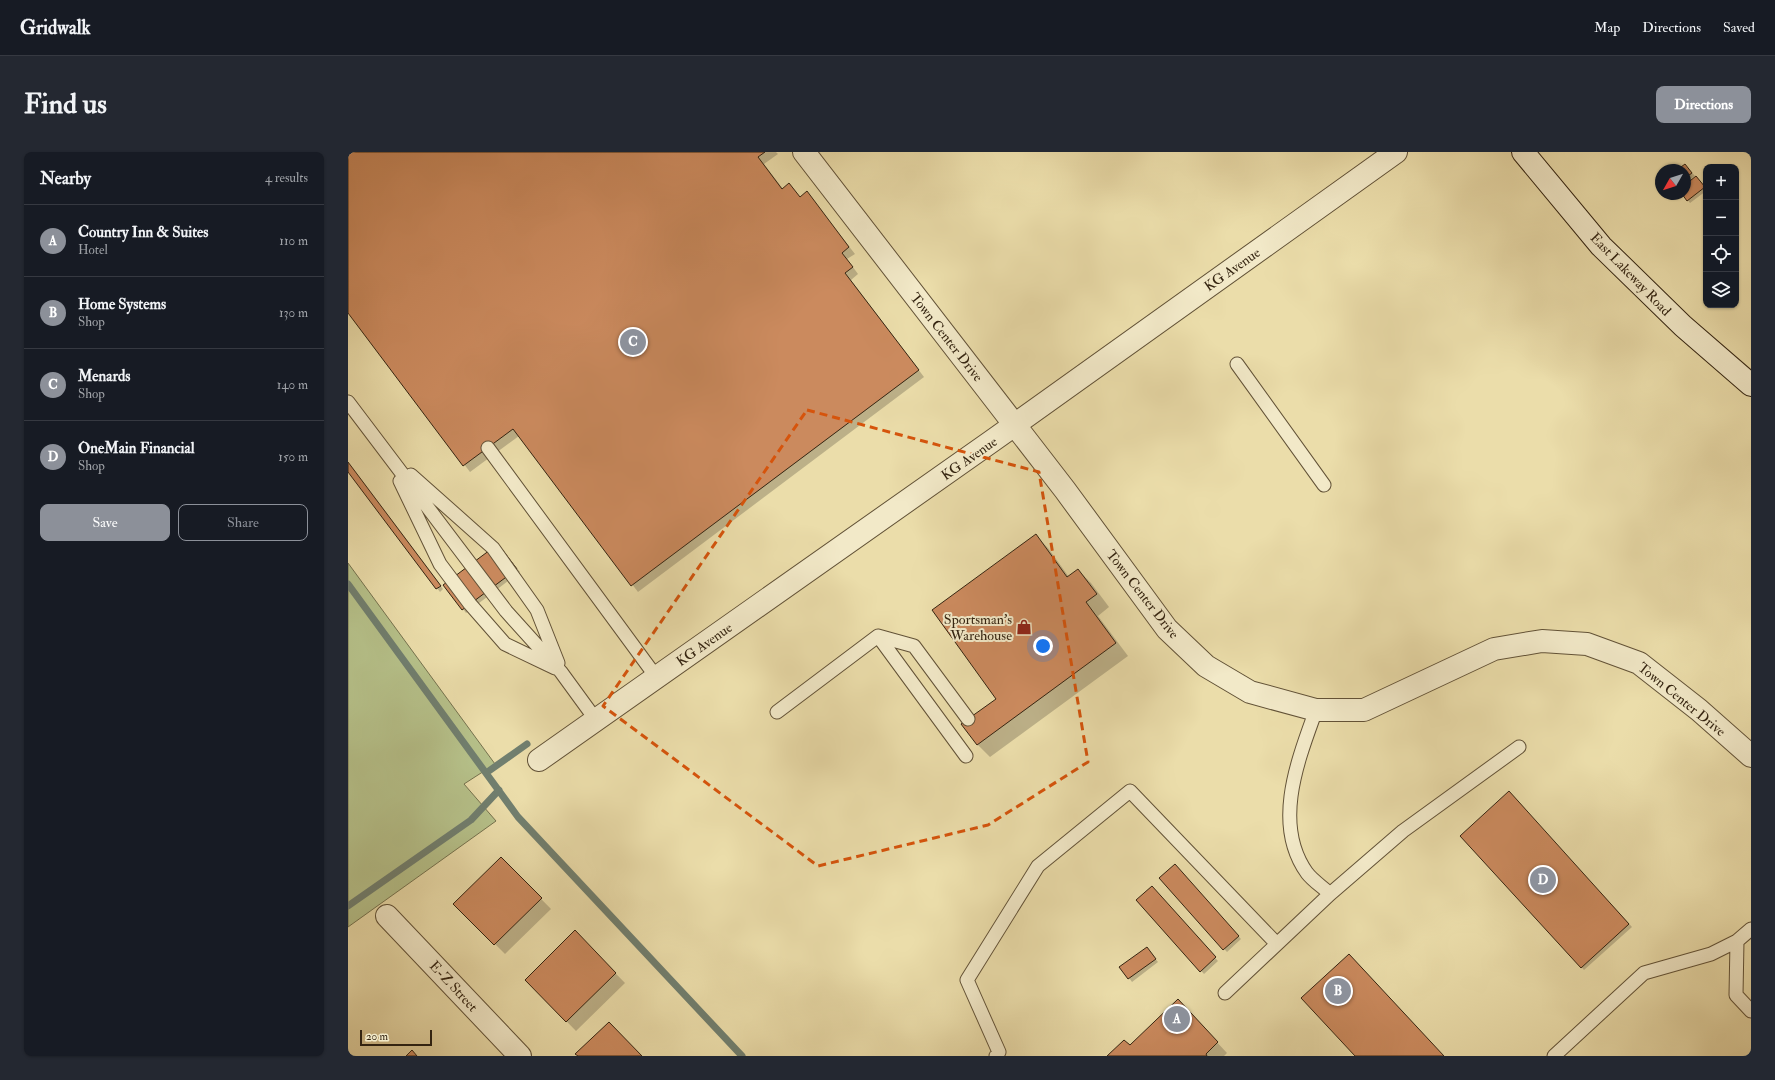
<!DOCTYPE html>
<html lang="en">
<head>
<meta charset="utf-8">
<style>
  body { margin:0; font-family:"IM FELL Double Pica",serif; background:#242831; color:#f1f3f6 }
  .controls { position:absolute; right:12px; top:12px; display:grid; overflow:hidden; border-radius:8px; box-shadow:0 1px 3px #0004 }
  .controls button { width:36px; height:36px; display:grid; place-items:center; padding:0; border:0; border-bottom:1px solid #363941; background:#171b24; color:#f1f3f6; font:20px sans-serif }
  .compass { position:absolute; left:1307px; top:12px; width:36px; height:36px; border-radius:50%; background:#171b24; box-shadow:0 1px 3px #0004; rotate:231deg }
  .scale { position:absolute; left:12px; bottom:10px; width:72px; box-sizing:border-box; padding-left:4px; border:2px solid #342411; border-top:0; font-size:11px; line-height:14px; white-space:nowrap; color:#342411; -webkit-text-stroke:3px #f2e9c8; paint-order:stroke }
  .you { position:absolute; left:695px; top:494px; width:14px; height:14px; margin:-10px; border:3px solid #fff; border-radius:50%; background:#1a73e8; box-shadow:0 0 0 6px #1a73e833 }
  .badge { display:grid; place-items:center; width:26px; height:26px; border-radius:50%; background:#8c9099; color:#fff; font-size:13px; font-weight:700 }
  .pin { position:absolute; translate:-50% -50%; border:2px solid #fff; box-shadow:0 1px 4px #0006 }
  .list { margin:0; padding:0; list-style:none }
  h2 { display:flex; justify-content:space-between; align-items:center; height:52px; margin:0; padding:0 16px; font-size:17px }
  h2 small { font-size:13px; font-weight:400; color:#9ea1a6 }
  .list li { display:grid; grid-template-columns:26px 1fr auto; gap:12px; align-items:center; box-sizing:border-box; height:72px; padding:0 16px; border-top:1px solid #363941 }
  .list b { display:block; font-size:15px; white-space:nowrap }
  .list p { margin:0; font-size:13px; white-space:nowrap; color:#9ea1a6 }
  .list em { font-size:13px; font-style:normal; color:#9ea1a6 }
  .actions { display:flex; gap:8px; padding:12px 16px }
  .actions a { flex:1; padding:9px 0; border:1px solid #8c9099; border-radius:8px; text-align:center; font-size:14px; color:#8c9099 }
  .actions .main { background:#8c9099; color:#fff }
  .icon { flex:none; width:22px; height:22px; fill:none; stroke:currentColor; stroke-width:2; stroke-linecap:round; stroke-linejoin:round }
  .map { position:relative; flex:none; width:1403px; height:904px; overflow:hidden; border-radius:8px }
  header { display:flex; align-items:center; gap:24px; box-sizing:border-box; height:56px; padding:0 20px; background:#171b24; border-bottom:1px solid #363941 }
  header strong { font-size:19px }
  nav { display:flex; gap:22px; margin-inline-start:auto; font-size:14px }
  .intro { display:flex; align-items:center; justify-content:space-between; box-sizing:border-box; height:96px; padding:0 24px }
  h1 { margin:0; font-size:28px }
  .button { padding:10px 18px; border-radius:8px; background:#8c9099; color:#fff; font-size:14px; font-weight:700 }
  main { display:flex; gap:24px; padding:0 24px }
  aside { flex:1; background:#171b24; border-radius:8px; box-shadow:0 1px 3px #0004 }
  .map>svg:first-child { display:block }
</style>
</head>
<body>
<header>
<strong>Gridwalk</strong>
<nav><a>Map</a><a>Directions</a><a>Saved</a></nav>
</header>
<div class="intro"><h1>Find us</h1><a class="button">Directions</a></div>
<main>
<aside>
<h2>Nearby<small>4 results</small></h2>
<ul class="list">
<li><span class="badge">A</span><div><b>Country Inn &amp; Suites</b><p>Hotel</p></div><em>110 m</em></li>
<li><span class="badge">B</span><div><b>Home Systems</b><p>Shop</p></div><em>130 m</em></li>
<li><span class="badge">C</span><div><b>Menards</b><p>Shop</p></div><em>140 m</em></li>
<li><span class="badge">D</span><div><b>OneMain Financial</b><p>Shop</p></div><em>150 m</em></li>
</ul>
<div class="actions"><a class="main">Save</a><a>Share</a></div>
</aside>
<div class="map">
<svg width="1403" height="904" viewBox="0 0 1403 904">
  <rect width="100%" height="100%" fill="#ebddaa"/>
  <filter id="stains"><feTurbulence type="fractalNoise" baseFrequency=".005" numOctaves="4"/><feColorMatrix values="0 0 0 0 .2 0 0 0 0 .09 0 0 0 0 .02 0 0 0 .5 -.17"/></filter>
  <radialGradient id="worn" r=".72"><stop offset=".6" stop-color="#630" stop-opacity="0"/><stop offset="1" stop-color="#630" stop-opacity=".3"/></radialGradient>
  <path fill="#b6c18a" stroke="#75724e" d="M0 411 147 612 116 632 148 669 0 775Z"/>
  <path fill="#0003" d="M0 0H428L430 2 416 12 435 37 441 32 453 46 459 41 507 102 499 107 510 122 503 128 576 225 290 440 171 284 122 320 0 159Z
    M1340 16 1347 24 1337 31V18H1330Z
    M1351 28 1358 39 1342 51 1335 42H1337V34Z
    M0 311 95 437 92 440 0 318Z
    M688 384 700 396 721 425 730 418 743 431 761 455 750 464 780 504 642 605 629 592 650 547Z
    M150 393 172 420 118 461 97 433Z
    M1161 641 1284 775 1236 818 1113 684Z
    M153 706 203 757 157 802 107 752Z
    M827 714 893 787 879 800 812 727Z
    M804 736 870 809 856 822 789 749Z
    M227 780 277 831 228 879 178 828Z
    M801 799 810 810 784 830 773 815Z
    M839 858 879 901 876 904H760L782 894Z"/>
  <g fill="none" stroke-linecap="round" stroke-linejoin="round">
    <path stroke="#717f6f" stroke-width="7" d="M0 432 170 665 394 904
      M138 621 179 592
      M0 754 123 668 151 638"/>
  </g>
  <path fill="#cb8a5e" stroke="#342411" d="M0 0H417L410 5 434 37 441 31 452 45 459 39 501 95 494 101 505 115 497 121 571 218 283 434 165 277 115 314 0 161Z
    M1337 12 1344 21 1337 26V18H1329Z
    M1348 24 1357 35 1339 49 1334 42H1337V33Z
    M0 310 93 434 88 437 0 320Z
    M688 382 719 425 730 417 749 442 738 450 768 491 629 593 613 572 648 547 584 458Z
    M150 392 169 417 114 458 95 433Z
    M1161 639 1281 772 1233 816 1112 684Z
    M153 705 194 746 146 793 105 752Z
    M827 712 891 784 875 798 811 726Z
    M804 734 868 805 852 820 788 748Z
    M227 778 268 821 218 870 177 828Z
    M799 795 808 807 780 827 771 815Z
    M1001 802 1096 904H1007L953 846Z
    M830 847 870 890 858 902 859 904H759L776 888 782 893Z
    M261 870 294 904H230L227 902Z
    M64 898 69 904H58Z"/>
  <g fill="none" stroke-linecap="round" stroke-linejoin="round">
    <defs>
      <path id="lane" d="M889 212 976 333
        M0 250 158 459 213 520 248 568
        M140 296 309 526
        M63 323 145 396 189 458 210 511
        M52 329 92 412 122 452 157 492 207 516
        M530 484 566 494 620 567
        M968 558C950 608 924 672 959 721 965 729 975 735 982 742
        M429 560 530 484 618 604
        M1389 789 1388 843 1403 859
        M877 841 982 742 1055 679 1171 595
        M648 904 651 900 619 828 690 714 782 639 929 792
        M1206 904 1296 821 1363 802 1389 789 1403 777"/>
      <path id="street" d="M456 0 717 338 819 477 858 514 902 540 968 558H1016L1146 497 1194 489 1239 492 1291 511 1351 558 1403 604
        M191 608 644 289 1048 0
        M39 764 172 904"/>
      <path id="secondary" d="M1175 0 1253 94 1335 174 1403 233"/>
    </defs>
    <use href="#lane" stroke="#625237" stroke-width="15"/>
    <use href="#street" stroke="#625237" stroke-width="24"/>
    <use href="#secondary" stroke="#342411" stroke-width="24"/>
    <use href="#lane" stroke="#f2e9c8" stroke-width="13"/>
    <use href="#street" stroke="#f2e9c8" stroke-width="22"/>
    <use href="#secondary" stroke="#f2e9c8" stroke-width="22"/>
  </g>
  <path fill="none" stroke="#d6540c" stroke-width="3" stroke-dasharray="8 5" stroke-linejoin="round" d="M459 258 691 320 740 610 640 673 470 714 255 554Z"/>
  <defs>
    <symbol id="shop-bare" viewBox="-9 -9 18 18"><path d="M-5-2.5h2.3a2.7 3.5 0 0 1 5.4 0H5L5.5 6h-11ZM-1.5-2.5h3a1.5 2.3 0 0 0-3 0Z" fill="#8f2418" stroke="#f2e9c8" stroke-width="2.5" paint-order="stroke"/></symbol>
  </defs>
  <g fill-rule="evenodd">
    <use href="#shop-bare" x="665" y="464" width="22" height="22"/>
  </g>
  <g text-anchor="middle" stroke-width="4" stroke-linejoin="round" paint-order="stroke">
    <g font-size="14" fill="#342411" stroke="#f2e9c8">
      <text transform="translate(884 117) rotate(-35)" y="5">KG Avenue</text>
      <text transform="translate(1283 122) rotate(46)" y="5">East Lakeway Road</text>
      <text transform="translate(599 185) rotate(52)" y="5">Town Center Drive</text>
      <text transform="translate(621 306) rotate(-35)" y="5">KG Avenue</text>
      <text transform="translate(795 442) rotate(52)" y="5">Town Center Drive</text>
      <text transform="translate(356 492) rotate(-35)" y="5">KG Avenue</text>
      <text transform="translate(1334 547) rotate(39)" y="5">Town Center Drive</text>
      <text transform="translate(106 834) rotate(47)" y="5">E-Z Street</text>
    </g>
    <g font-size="14" fill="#342411" stroke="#f2e9c8" text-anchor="end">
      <text x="664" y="472">Sportsman's<tspan x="664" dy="16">Warehouse</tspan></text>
    </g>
  </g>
  <rect width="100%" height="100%" filter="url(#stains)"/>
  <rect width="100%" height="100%" fill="url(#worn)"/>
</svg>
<div class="controls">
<button>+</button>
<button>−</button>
<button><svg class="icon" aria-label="locate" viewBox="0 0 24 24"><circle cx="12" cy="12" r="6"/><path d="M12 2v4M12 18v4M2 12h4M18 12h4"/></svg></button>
<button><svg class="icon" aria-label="layers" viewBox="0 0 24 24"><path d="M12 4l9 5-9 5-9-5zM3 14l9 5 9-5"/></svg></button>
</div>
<svg class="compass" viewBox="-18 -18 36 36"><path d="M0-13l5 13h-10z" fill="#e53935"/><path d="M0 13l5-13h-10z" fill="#9ea1a6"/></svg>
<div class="scale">20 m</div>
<div class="you"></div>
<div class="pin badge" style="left:829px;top:867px">A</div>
<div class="pin badge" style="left:990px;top:839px">B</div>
<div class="pin badge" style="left:285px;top:190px">C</div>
<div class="pin badge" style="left:1195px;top:728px">D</div>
</div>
</main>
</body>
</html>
